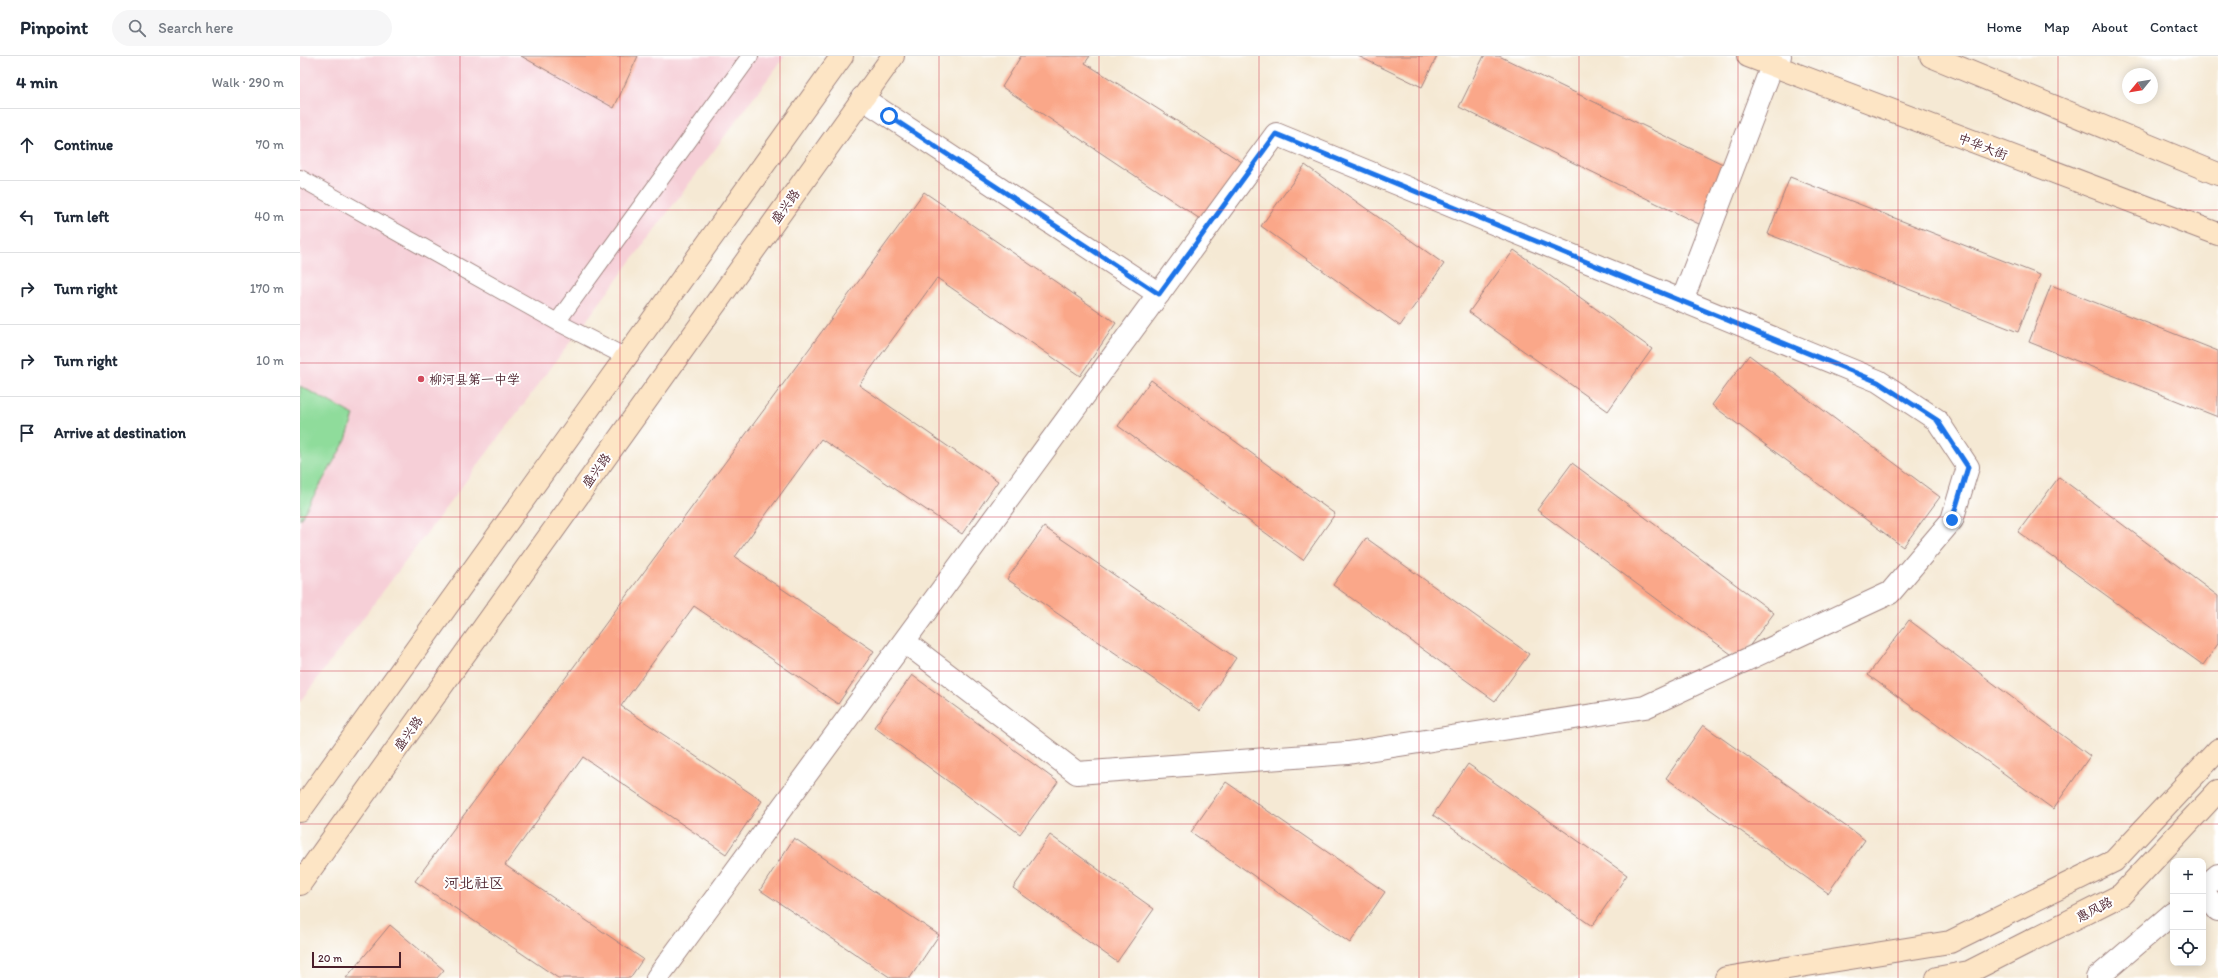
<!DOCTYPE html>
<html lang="en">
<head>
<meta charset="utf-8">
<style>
  body { margin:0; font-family:Itim,"LXGW WenKai TC",sans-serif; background:#f6f6f7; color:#1f2937 }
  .controls { position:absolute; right:12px; bottom:12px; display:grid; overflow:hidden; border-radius:8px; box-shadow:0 2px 10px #0003 }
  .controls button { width:36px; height:36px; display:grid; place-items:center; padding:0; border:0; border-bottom:1px solid #e0e1e3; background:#fff; color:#1f2937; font:20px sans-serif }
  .compass { position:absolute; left:1822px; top:12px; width:36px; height:36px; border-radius:50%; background:#fff; box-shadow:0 2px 10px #0003; rotate:240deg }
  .scale { position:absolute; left:12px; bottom:10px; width:89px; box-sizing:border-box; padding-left:4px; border:2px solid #4a1f2b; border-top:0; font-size:11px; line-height:14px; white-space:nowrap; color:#4a1f2b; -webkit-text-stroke:3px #fff; paint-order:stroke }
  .stop { position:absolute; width:12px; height:12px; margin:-9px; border:3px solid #1a73e8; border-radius:50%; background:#fff }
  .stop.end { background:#1a73e8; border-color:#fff; box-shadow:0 1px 4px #0008 }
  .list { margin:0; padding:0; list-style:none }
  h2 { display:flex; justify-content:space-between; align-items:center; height:52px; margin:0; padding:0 16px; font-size:17px }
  h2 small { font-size:13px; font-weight:400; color:#747a83 }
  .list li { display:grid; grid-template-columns:26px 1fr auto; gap:12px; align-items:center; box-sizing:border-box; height:72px; padding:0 16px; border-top:1px solid #e0e1e3 }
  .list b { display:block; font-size:15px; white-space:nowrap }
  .list em { font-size:13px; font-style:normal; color:#747a83 }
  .icon { flex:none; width:22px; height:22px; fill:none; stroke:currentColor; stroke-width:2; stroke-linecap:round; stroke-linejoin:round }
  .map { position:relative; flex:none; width:1918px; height:922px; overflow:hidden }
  header { display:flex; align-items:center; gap:24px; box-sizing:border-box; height:56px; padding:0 20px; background:#fff; border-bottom:1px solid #e0e1e3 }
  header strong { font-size:19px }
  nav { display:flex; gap:22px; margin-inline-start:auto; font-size:14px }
  .search { width:280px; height:36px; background:#f6f6f7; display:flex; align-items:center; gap:10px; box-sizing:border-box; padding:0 14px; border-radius:22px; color:#747a83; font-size:15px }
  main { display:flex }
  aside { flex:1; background:#fff }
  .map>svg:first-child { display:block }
</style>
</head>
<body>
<header>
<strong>Pinpoint</strong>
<div class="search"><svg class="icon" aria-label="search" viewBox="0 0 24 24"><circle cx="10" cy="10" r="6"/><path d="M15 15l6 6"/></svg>Search here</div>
<nav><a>Home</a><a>Map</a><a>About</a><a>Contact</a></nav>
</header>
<main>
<aside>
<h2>4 min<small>Walk · 290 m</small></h2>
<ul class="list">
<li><svg class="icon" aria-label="ahead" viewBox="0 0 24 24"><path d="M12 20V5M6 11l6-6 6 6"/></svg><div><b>Continue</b></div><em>70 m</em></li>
<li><svg class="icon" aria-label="left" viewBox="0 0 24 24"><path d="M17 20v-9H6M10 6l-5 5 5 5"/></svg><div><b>Turn left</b></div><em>40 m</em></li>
<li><svg class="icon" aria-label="right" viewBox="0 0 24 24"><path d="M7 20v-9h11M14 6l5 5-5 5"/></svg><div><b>Turn right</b></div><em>170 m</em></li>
<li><svg class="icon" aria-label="right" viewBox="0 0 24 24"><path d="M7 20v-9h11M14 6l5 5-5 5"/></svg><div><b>Turn right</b></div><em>10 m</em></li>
<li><svg class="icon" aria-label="arrive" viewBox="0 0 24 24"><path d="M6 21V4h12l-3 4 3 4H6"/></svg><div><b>Arrive at destination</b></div></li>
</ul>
</aside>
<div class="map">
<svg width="1918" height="922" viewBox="0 0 1918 922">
  <rect width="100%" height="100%" fill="#fff"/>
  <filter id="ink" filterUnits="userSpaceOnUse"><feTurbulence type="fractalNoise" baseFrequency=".025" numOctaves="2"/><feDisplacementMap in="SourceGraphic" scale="8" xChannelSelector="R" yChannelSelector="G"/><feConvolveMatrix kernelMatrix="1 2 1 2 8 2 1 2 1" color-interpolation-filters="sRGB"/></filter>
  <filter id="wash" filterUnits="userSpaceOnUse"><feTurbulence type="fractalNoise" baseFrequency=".012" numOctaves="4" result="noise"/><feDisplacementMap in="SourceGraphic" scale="16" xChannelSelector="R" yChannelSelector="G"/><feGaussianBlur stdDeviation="0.9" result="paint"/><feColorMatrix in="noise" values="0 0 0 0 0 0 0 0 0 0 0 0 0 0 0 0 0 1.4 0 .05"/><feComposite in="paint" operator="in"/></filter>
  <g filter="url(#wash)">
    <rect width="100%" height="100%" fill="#f5e9d4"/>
    <path fill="#f6cfd7" d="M0 0H485L0 646Z"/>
    <path fill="#8fdc9b" stroke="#6c7e63" d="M0 330 54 359 46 384 0 464Z"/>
    <g id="blocks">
      <path fill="#faa789" d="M221 0H338L314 52Z
        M721 0H790L785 7 945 108 906 167 702 31Z
        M1058 0H1137L1122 31Z
        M1184 0H1199L1429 111 1401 169 1159 51Z
        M1005 109 1144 208 1100 270 961 170Z
        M1490 121 1740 219 1718 276 1468 178Z
        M624 136 816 267 780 320 637 222 559 329 698 425 662 478 521 383 435 501 574 595 538 648 394 550 321 650 462 745 426 798 283 701 205 809 343 903 330 922H258L115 825 509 293Z
        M1214 194 1352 293 1308 355 1169 256Z
        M1751 229 1918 295V361L1729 286Z
        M1449 299 1640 441 1603 491 1412 349Z
        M851 324 1035 458 1003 504 818 370Z
        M1272 407 1474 557 1439 604 1237 454Z
        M1759 421 1918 540V588L1903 609 1718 476Z
        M744 471 936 602 900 655 707 523Z
        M1066 482 1229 598 1195 645 1033 529Z
        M1609 564 1790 700 1753 753 1568 619Z
        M612 619 758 726 720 778 574 671Z
        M1403 669 1565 784 1528 837 1366 722Z
        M1168 708 1327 819 1292 870 1133 759Z
        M926 726 1085 836 1050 887 891 776Z
        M750 779 854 853 817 906 713 832Z
        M494 782 639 879 610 922H591L460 834Z
        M90 869 144 914 137 922H46Z"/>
    </g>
  </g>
  <g filter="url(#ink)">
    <use href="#blocks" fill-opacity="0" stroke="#a08480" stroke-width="1"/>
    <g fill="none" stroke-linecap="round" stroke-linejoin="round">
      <defs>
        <path id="lane" d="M0 122 257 266 326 301
          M257 266 450 0"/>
        <path id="street" d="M562 42 859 238
          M1382 245 1472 10 1480 0
          M1903 832 1918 819
          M1903 836 1918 854
          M357 922 976 78 1578 325 1637 364 1668 411 1652 464 1590 537 1345 651 1048 697 777 717 605 586
          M1797 922 1873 857"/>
        <path id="secondary" d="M1448 0 1918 178
          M1631 0 1918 118
          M0 755 542 0
          M0 828 593 0
          M1426 922 1650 886 1814 805 1918 694
          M1637 922 1669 916 1821 839 1918 735"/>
      </defs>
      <use href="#lane" stroke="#a08480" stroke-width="18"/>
      <use href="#street" stroke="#a08480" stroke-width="24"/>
      <use href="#secondary" stroke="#a08480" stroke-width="24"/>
      <use href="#lane" stroke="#fff" stroke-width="16"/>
      <use href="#street" stroke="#fff" stroke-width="22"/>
      <use href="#secondary" stroke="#fde5c5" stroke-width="22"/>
    </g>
  </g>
  <g fill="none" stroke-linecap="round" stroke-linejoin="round" filter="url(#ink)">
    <path stroke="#1a73e8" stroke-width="5" d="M589 60 859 238 976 78 1578 326 1637 364 1668 411 1652 464"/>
  </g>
  <path fill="none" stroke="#d1495b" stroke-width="1" stroke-opacity="0.55" d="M160 0V922M320 0V922M480 0V922M639 0V922M799 0V922M959 0V922M1119 0V922M1279 0V922M1438 0V922M1598 0V922M1758 0V922M0 154H1918M0 307H1918M0 461H1918M0 615H1918M0 768H1918"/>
  <circle fill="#d1495b" stroke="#fff" stroke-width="1.5" cx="121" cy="323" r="4"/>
  <g text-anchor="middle" stroke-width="4" stroke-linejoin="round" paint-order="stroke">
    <g font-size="13" fill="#4a1f2b" stroke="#fff">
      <text transform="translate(1683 90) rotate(21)" y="5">中华大街</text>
      <text transform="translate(485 150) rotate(-54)" y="5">盛兴路</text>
      <text transform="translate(296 414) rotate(-54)" y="5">盛兴路</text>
      <text transform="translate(108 677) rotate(-54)" y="5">盛兴路</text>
      <text transform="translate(1794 853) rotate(-27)" y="5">惠风路</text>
    </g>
    <g font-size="13" fill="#4a1f2b" stroke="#fff" text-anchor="start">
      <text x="129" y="328">柳河县第一中学</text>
    </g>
    <g font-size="15" fill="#4a1f2b" stroke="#fff">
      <text x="174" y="832">河北社区</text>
    </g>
  </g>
</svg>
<div class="controls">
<button>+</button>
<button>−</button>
<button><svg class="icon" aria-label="locate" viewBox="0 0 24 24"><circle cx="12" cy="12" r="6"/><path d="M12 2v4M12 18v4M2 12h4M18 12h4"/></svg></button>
</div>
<svg class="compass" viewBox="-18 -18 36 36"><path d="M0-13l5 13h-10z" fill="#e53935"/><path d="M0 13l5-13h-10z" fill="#747a83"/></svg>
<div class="scale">20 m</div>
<div class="stop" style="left:589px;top:60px"></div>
<div class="stop end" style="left:1652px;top:464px"></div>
</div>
</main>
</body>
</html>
